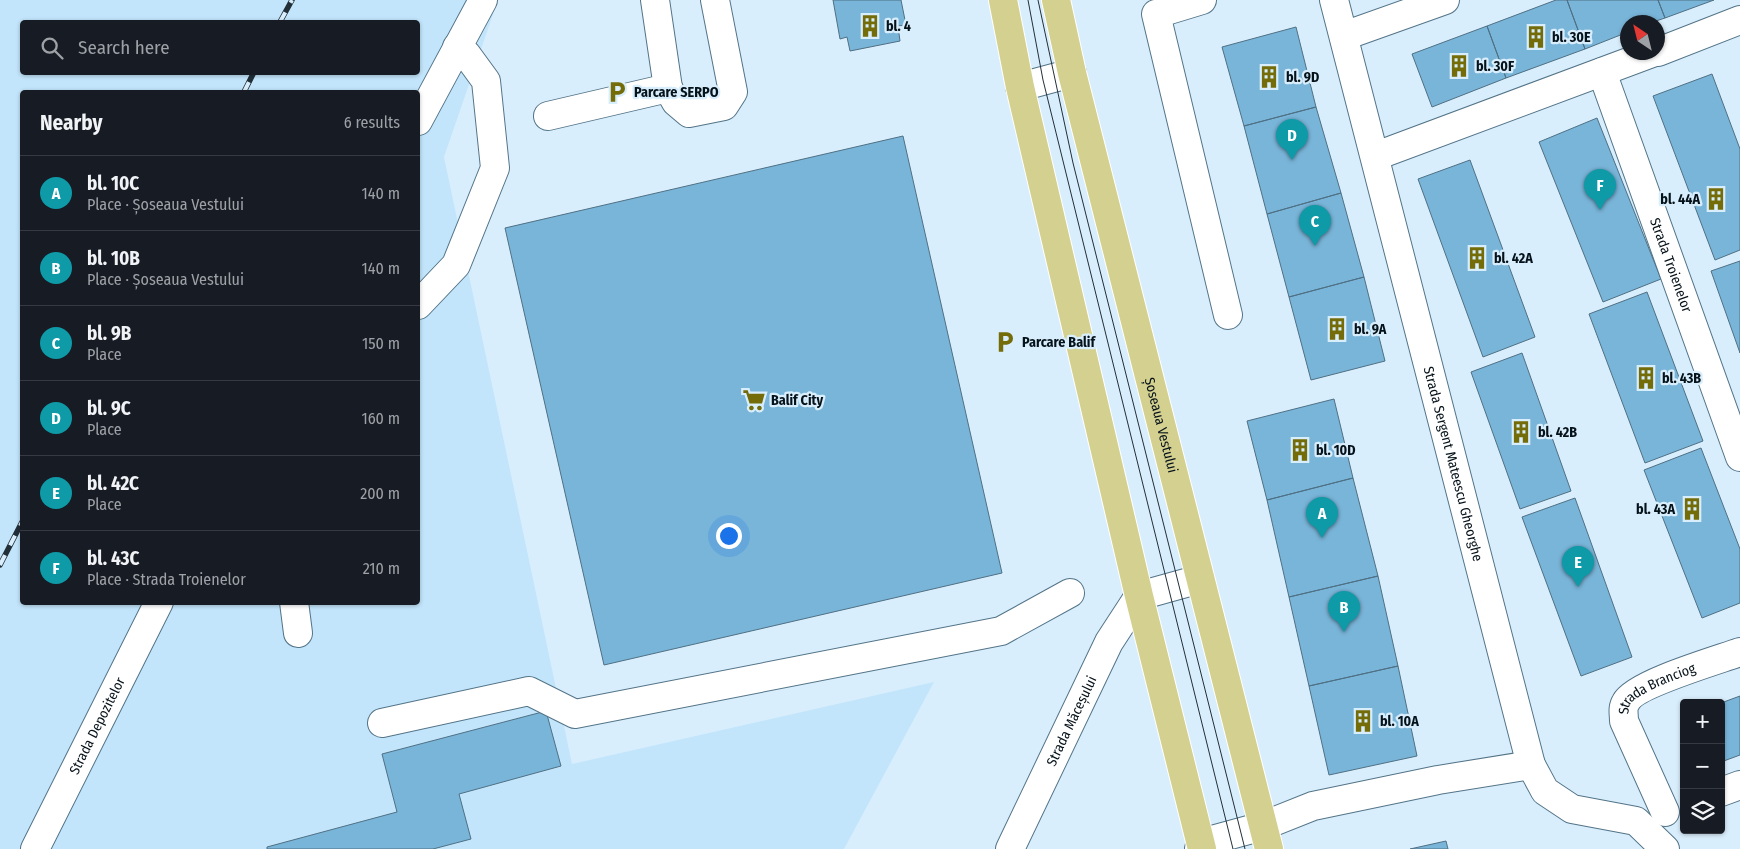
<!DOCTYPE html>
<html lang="en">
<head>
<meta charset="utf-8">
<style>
  body { margin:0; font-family:"Fira Sans Condensed",sans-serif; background:#242831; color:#f1f3f6 }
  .controls { position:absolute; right:15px; bottom:15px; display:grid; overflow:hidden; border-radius:5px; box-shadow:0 1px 4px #0004 }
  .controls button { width:45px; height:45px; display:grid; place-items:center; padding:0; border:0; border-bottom:1px solid #363941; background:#171b24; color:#f1f3f6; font:25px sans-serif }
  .compass { position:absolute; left:1620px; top:15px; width:45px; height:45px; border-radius:50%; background:#171b24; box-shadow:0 1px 4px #0004; rotate:325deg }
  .you { position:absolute; left:728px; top:535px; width:18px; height:18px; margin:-12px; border:4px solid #fff; border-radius:50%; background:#1a73e8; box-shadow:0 0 0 8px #1a73e833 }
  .badge { display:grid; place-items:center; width:32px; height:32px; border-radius:50%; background:#b45309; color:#fff; font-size:16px; font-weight:700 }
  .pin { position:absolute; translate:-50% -41px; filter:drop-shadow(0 1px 2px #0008) }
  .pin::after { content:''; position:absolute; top:26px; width:18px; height:15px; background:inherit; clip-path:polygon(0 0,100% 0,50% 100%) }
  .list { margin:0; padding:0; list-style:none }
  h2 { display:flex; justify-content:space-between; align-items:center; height:65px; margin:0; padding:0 20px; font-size:21px }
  h2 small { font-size:16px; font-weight:400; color:#9ea1a6 }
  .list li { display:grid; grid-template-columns:32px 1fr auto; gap:15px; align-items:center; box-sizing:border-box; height:75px; padding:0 20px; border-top:1px solid #363941 }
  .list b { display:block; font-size:19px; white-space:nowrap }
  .list p { margin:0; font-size:16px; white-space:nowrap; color:#9ea1a6 }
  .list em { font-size:16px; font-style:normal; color:#9ea1a6 }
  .icon { flex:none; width:28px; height:28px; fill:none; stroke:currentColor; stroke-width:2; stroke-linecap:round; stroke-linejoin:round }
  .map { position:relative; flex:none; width:1740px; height:849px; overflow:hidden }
  .search { position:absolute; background:#171b24; box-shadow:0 1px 4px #0004; left:20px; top:20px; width:400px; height:55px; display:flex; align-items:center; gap:12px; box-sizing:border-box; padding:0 18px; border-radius:5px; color:#9ea1a6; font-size:19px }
  .panel { position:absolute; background:#171b24; box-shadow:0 1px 4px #0004; left:20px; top:90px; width:400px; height:515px; border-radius:5px }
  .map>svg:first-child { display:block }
</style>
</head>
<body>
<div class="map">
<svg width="1740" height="849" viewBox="0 0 1740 849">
  <rect width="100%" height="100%" fill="#d9eefc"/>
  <path fill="#c2e5fb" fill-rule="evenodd" d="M0 0H498L444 157 572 764 934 682 844 849H0ZM22 22H418V72H22ZM22 92H418V602H22Z"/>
  <path fill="#79b5d9" stroke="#4f7084" d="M833 0H901L906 25 898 26 900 41 850 51 847 37 840 39Z
    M1556 0H1567L1585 49 1506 78 1487 26Z
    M1567 0H1658L1665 18 1653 22H1628V32L1585 49Z
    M1658 0H1714L1665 18Z
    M1487 26 1506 78 1432 107 1412 54Z
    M1296 27 1316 107 1244 126 1222 47Z
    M1712 74 1740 149V250L1715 260 1653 96Z
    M1316 107 1341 193 1267 214 1244 126Z
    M1597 118 1661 279 1603 302 1539 142Z
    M903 136 1002 573 604 665 505 228Z
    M1470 160 1535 337 1483 357 1418 179Z
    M1341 193 1364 277 1289 297 1267 214Z
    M1740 261V353L1711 271Z
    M1364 277 1385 361 1311 380 1289 297Z
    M1647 292 1703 441 1645 463 1589 314Z
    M1522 353 1571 491 1520 509 1471 372Z
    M1334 399 1353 478 1267 500 1247 421Z
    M1701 448 1740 549V603L1702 618 1644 470Z
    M1353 478 1378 576 1289 597 1267 500Z
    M1575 498 1632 657 1581 676 1522 517Z
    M1378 576 1398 666 1309 686 1289 597Z
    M1398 666 1417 756 1329 775 1309 686Z
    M1740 696V755L1721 762V703Z
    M546 711 561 766 459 794 471 839 433 849H267V847L397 812 382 754Z
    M1446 841 1448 849H1410Z"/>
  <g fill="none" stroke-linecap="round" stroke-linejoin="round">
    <defs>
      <g id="minor">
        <path d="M1202 0 1156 14 1228 315"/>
        <path id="s1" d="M1334 0 1531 765 1545 791 1572 809 1636 821 1665 849"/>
        <path d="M1344 36 1445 0"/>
        <path d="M1658 52 1740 20"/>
        <path id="s2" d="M1602 72 1740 457"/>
        <path d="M1020 87 1072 73"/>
        <path d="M668 88 676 102 689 113 724 106 733 92 715 0"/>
        <path d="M548 116 668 88 655 0"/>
        <path d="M418 121 483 0"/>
        <path d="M1376 156 1655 52"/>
        <path d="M418 305 456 265 495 168 486 81 467 55 457 47"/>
        <path d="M294 602 298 633"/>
        <path d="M382 723 529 691 575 714 1001 631 1070 593"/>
        <path d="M1721 792 1740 785"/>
        <path id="s3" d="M1665 812 1624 721C1624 714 1622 708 1626 702 1635 684 1718 660 1740 652"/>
        <path id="s4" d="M35 849 159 602"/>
        <path id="s5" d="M1010 849 1109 642 1139 596 1200 579"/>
        <path d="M1199 849 1201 843 1263 826 1313 806 1438 780 1531 765"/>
      </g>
      <g id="major">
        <path d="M1003 0 1020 87 1139 596 1202 849"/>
        <path id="s6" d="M1056 0 1072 73 1269 849"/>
      </g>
    </defs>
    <use href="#minor" stroke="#537488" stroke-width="30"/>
    <use href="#major" stroke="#fff" stroke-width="30"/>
    <use href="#minor" stroke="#fff" stroke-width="28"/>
    <use href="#major" stroke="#d4d08f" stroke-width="28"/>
    <path stroke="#222f38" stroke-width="1" d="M1028 0 1043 80 1233 849
      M1038 0 1073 163 1245 849"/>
    <defs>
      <path id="rail" d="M280 22 292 0
        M244 92 254 72
        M0 565 22 522"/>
    </defs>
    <use href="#rail" stroke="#222f38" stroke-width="5.5"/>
    <use href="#rail" stroke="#d9eefc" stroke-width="4" stroke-dasharray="11" stroke-linecap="butt"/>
  </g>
  <defs>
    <symbol id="building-bare" viewBox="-9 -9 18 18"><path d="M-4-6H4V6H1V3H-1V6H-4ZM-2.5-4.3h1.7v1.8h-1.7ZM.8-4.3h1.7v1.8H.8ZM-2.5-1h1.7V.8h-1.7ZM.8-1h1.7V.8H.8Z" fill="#736c09" stroke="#d9eefc" stroke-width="2.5" paint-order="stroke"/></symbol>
    <symbol id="parking-bare" viewBox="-9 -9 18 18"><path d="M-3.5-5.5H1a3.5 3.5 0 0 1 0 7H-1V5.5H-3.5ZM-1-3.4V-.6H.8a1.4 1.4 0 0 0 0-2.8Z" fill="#736c09" stroke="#d9eefc" stroke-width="2.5" paint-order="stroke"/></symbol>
    <symbol id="supermarket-bare" viewBox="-9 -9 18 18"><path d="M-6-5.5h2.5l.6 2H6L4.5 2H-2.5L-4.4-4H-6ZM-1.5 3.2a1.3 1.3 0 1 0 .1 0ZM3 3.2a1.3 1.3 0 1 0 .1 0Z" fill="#736c09" stroke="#d9eefc" stroke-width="2.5" paint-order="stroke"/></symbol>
  </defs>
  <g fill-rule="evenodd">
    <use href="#building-bare" x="854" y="10" width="32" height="32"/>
    <use href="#building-bare" x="1520" y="21" width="32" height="32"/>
    <use href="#building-bare" x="1443" y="50" width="32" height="32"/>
    <use href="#building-bare" x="1253" y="61" width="32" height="32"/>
    <use href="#parking-bare" x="601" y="76" width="32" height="32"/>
    <use href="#building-bare" x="1700" y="183" width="32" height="32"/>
    <use href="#building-bare" x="1461" y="242" width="32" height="32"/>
    <use href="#building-bare" x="1321" y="313" width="32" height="32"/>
    <use href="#parking-bare" x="989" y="326" width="32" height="32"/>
    <use href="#building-bare" x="1630" y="362" width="32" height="32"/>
    <use href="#supermarket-bare" x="738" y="384" width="32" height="32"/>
    <use href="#building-bare" x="1505" y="416" width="32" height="32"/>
    <use href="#building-bare" x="1284" y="434" width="32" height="32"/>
    <use href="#building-bare" x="1676" y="493" width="32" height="32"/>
    <use href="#building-bare" x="1347" y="705" width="32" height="32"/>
  </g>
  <g text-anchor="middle" stroke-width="4.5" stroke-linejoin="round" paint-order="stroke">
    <g font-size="14" font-weight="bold" fill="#06121a" stroke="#d9eefc" text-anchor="start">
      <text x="886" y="31">bl. 4</text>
      <text x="1552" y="42">bl. 30E</text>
      <text x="1476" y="71">bl. 30F</text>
      <text x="1286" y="82">bl. 9D</text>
      <text x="634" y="97">Parcare SERPO</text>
      <text x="1700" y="204" text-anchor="end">bl. 44A</text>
      <text x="1494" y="263">bl. 42A</text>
      <text x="1354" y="334">bl. 9A</text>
      <text x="1022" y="347">Parcare Balif</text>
      <text x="1662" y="383">bl. 43B</text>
      <text x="771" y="405">Balif City</text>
      <text x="1538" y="437">bl. 42B</text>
      <text x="1316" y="455">bl. 10D</text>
      <text x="1675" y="514" text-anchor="end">bl. 43A</text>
      <text x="1380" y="726">bl. 10A</text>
    </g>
    <g font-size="14" fill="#06121a" stroke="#d9eefc">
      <text dy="5" stroke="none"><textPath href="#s2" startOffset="205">Strada Troienelor</textPath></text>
      <text dy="5" stroke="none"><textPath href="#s6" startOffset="438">Șoseaua Vestului</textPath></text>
      <text dy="5" stroke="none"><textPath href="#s1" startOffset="479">Strada Sergent Mateescu Gheorghe</textPath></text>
      <text dy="5" stroke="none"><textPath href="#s3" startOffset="152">Strada Branciog</textPath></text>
      <text dy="5" stroke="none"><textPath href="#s5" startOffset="142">Strada Măceșului</textPath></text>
      <text dy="5" stroke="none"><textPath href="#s4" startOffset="138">Strada Depozitelor</textPath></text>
    </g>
  </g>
</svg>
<div class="controls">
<button>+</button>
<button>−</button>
<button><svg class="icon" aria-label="layers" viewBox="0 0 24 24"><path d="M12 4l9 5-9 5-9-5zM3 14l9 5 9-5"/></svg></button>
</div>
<svg class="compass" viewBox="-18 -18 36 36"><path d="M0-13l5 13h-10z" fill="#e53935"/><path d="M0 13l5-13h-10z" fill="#9ea1a6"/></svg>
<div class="you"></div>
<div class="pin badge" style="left:1322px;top:538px;background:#0f9aa8">A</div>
<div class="pin badge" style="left:1344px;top:632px;background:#0f9aa8">B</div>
<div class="pin badge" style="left:1315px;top:246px;background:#0f9aa8">C</div>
<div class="pin badge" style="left:1292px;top:160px;background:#0f9aa8">D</div>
<div class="pin badge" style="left:1578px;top:587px;background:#0f9aa8">E</div>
<div class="pin badge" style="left:1600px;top:210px;background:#0f9aa8">F</div>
<div class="search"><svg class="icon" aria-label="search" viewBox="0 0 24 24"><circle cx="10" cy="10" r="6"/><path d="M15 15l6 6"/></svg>Search here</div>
<section class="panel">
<h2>Nearby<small>6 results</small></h2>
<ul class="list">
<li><span class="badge" style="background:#0f9aa8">A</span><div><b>bl. 10C</b><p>Place · Șoseaua Vestului</p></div><em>140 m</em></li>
<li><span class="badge" style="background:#0f9aa8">B</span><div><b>bl. 10B</b><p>Place · Șoseaua Vestului</p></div><em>140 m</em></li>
<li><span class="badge" style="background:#0f9aa8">C</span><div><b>bl. 9B</b><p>Place</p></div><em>150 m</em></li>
<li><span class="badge" style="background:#0f9aa8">D</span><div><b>bl. 9C</b><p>Place</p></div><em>160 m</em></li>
<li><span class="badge" style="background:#0f9aa8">E</span><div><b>bl. 42C</b><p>Place</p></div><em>200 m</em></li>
<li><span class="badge" style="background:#0f9aa8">F</span><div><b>bl. 43C</b><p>Place · Strada Troienelor</p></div><em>210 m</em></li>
</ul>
</section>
</div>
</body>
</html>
